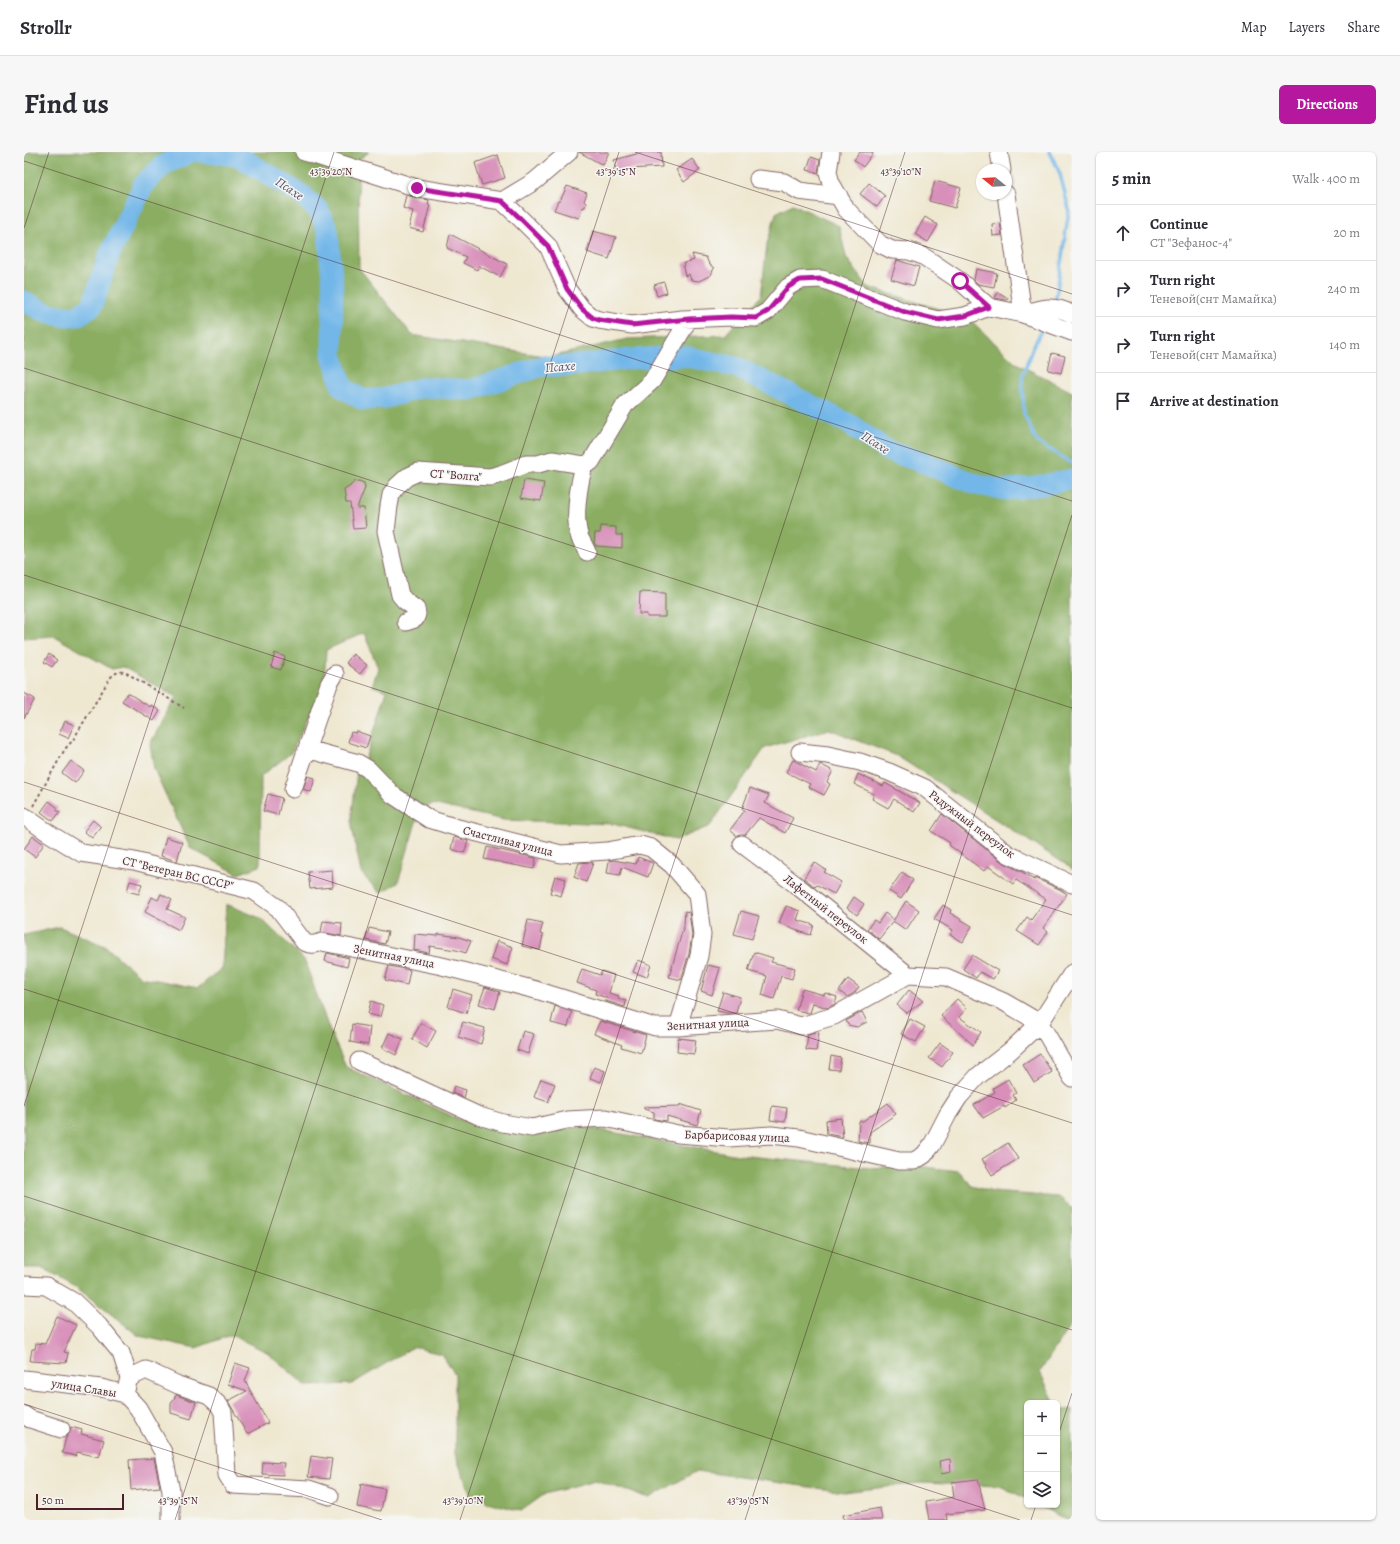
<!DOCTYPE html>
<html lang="en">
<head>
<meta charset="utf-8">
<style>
  body { margin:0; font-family:Alegreya,serif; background:#f7f7f7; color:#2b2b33 }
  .controls { position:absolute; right:12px; bottom:12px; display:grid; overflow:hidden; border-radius:6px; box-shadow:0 1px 3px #0004 }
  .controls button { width:36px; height:36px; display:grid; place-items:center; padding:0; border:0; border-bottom:1px solid #e1e1e2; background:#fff; color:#2b2b33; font:20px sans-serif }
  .compass { position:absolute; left:952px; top:12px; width:36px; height:36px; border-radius:50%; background:#fff; box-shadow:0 1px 3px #0004; rotate:288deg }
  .scale { position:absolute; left:12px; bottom:10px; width:88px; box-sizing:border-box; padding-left:4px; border:2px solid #4a1f2b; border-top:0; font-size:11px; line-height:14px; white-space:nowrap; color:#4a1f2b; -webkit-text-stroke:3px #f6f6f2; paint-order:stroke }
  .stop { position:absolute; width:12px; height:12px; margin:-9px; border:3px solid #b5179e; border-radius:50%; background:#fff }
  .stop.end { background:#b5179e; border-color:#fff; box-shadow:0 1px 4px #0008 }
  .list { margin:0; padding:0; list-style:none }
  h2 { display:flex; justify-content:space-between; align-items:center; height:52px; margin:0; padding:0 16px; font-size:17px }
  h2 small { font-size:13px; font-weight:400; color:#7c7c81 }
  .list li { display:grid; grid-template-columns:26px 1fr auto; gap:12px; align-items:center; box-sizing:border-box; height:56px; padding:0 16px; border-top:1px solid #e1e1e2 }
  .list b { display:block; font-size:15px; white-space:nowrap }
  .list p { margin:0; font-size:13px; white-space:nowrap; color:#7c7c81 }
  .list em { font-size:13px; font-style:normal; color:#7c7c81 }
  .icon { flex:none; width:22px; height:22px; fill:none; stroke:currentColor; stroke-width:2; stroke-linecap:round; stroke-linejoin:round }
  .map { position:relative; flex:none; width:1048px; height:1368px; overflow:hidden; border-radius:6px }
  header { display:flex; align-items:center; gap:24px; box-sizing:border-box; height:56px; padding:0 20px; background:#fff; border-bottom:1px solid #e1e1e2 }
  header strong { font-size:19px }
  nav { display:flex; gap:22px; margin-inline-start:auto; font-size:14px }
  .intro { display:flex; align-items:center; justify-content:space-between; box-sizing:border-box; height:96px; padding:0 24px }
  h1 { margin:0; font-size:28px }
  .button { padding:10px 18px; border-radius:6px; background:#b5179e; color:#fff; font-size:14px; font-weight:700 }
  main { display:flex; gap:24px; padding:0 24px }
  aside { flex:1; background:#fff; border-radius:6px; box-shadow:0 1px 3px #0004 }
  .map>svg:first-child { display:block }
</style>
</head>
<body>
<header>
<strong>Strollr</strong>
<nav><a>Map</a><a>Layers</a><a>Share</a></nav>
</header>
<div class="intro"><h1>Find us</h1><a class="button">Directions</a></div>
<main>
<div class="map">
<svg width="1048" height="1368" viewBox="0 0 1048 1368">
  <rect width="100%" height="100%" fill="#f6f6f2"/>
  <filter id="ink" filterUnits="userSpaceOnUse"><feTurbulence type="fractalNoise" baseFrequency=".025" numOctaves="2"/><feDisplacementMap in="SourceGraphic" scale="8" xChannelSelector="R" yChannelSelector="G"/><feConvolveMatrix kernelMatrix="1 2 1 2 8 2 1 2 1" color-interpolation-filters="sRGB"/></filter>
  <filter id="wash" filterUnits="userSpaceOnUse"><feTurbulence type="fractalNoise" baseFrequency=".012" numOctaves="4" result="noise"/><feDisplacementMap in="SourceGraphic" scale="16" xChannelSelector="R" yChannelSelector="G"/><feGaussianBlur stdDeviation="0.9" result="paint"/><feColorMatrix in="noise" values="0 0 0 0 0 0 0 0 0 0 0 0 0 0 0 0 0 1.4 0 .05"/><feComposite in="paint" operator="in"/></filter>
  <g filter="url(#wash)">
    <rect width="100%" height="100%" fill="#efe8d1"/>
    <path fill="#8aad62" stroke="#6a6646" d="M0 0H345L334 8 335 116 388 183 526 205 603 187 701 183 737 144 743 92 752 61 769 52 815 74 822 105 844 135 944 166 992 211 1048 240V719L1041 712 873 604 805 577 741 596 686 674 652 688 589 672 480 668 408 652 395 660 374 731 356 741 337 721 327 669 333 619 341 607 363 539 348 534 354 516 340 481 302 498 300 533 267 601 237 624 236 714 214 722 166 696 130 617 126 592 152 545 99 515 88 517 30 484 0 486Z
      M202 752 236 766 280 807 305 877 322 915 439 969 565 976 714 1003 846 1016 886 1013 935 1019 948 1034 969 1040 1035 1045 1048 1056V1170L1016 1220 1031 1251H1003V1347L976 1334 896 1331 820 1340 673 1319 625 1346 571 1328 521 1342 497 1359 448 1346 431 1302V1222L417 1202 389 1195 328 1232 282 1234 243 1200 207 1183 172 1196 115 1184 52 1135 17 1116H0V783L36 775 81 794 117 825 174 836 198 816Z
      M1033 1255 1035 1259 1048 1257V1368H1043L1014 1353H1033Z"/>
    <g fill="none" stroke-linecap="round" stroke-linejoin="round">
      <path stroke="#73b7e9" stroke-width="3.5" d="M1026 0 1036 22 1045 58 1031 152
        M1020 174 1008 197 998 225 1000 262 1013 290 1048 311"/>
      <path stroke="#73b7e9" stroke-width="21" d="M176 0 214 4 278 43 295 59 304 79 309 138 308 202 318 235 339 248 362 246 400 235 446 238 518 214H545L606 207 660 204 712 215 825 272 864 299 901 311 953 333 982 338 1019 333 1048 327
        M0 149 19 159 37 164H53L68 154 86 101 120 32 139 13 167 0"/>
    </g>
    <g id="blocks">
      <path fill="#d890ba" d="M555 0H585L579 13Z
        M620 0H637L638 15 605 17V19L593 22 590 8Z
        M836 0H850L839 15 830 8Z
        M474 3 481 26 458 33 451 11Z
        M787 5 796 8 794 21 783 18Z
        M668 7 676 18 660 30 652 18Z
        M911 29 937 36 931 56 905 49Z
        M845 31 861 44 853 55 836 42Z
        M543 34 563 41 560 49 562 51 561 55 558 56 555 66 530 58 534 49H536Z
        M382 43 405 48 404 53H406L399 80 385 76 389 59 379 56Z
        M901 65 914 73 904 90 891 82Z
        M976 71 978 83 969 84 968 72Z
        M569 79 592 85 585 107 563 100Z
        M426 82 483 112 476 125 455 114 453 118 439 111 442 105 423 96Z
        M668 102 682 105 685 112 690 116 687 123 675 129 667 128 665 122 661 124 659 115 660 111 670 108Z
        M873 108 895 115 890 134 867 127Z
        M952 117 973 121 970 135 954 132 950 128Z
        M640 130 643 141 633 144 630 133Z
        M974 140 984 146 983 148 971 146Z
        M1028 201 1041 204 1037 221 1024 218Z
        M500 328 520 331 517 349 497 346Z
        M335 329 340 331 341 336 333 356H340L342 376 329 377 326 351H322L320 338 325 335 330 330Z
        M577 374 592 375V383H598V396L572 394 570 391 571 381H576Z
        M616 440 641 441V465H623V462H615Z
        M251 501 261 505 257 518 247 515Z
        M25 502 33 508 28 515 20 510Z
        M329 502 343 513 336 522 322 511Z
        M0 541 11 547 0 566Z
        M104 541 126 555 127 553 136 559 130 569 98 549Z
        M41 569 50 573 44 586 35 582Z
        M332 579 346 584 342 596 324 590 327 580 332 581Z
        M769 608 792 620 796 612 809 619 803 630 806 632 800 643 784 635 786 632 762 620Z
        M47 609 60 619 51 631 38 621Z
        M834 622 859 634 861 631 896 651 890 660 870 647 864 656 848 647 850 642 830 632Z
        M284 624 291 626 287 640 279 637Z
        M726 636 745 643 741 651 769 666 761 681 735 666 721 683 713 684 706 678 721 658 718 657Z
        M244 642 258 646 254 663 239 659Z
        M25 649 34 656 32 658 36 660 29 669 17 660Z
        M918 662 978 710 998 720 1010 728 1011 726 1035 737 1043 742 1019 776 1024 780 1015 793 993 779 1003 765 1007 768 1022 747 992 728 989 732 964 714 960 719 925 693 926 691 907 679Z
        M69 668 77 675 68 686 60 679Z
        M9 684 20 692 11 705 0 697Z
        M142 685 158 690 153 709 137 704Z
        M430 685 444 689 440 701 427 697Z
        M463 695 512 706 510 717 460 707Z
        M614 705 629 711 624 725 598 715 596 723 583 721 585 709 589 708 612 712Z
        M566 710 569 711 562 730 550 725 555 711Z
        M790 710 802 718 800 720 817 730 810 742 793 733 791 735 780 726Z
        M308 718 309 735 286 737 284 720Z
        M878 720 889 728 877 747 865 739Z
        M531 724 542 727 537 744 526 741Z
        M106 729 118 732 115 742 103 739Z
        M137 742 148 748 143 757 161 765 155 778 121 760 128 745 134 748Z
        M830 745 840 752 833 763 823 756Z
        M882 749 895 758 882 778 869 769Z
        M919 753 927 758 926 761 948 774 939 790 926 783 929 778 910 767Z
        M762 754 776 759 773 768 790 773 787 783 774 779V778L755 771Z
        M661 759 665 760 668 783 665 802 657 828 645 825 660 773Z
        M717 759 735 764 728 787 710 782Z
        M861 761 870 768 855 787 843 777 850 768 854 771Z
        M504 768 519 771 516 782 519 783 516 798 498 794Z
        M299 769 318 771 317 784 297 780Z
        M345 776 364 780 361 792 342 788Z
        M391 782 414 784V782L435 785 447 789 442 801 432 798 406 794 405 801 390 798Z
        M473 789 489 795 483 813 467 807Z
        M730 800 749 806 747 810 771 816 768 827 757 824 750 847 738 843 743 824 724 819Z
        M303 801 325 806 323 815 301 809Z
        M948 803 974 819 969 827 956 820 952 826 939 817Z
        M614 808 627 813 623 825 609 820Z
        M684 813 696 816 688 843 677 839Z
        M365 814 386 818 383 833 361 828Z
        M558 817 576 823 578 819 590 823 585 841 595 844 594 847 602 849 601 855 582 849 583 846 571 842 572 838 553 831Z
        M824 827 835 835 830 841 823 845 815 839Z
        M461 835 476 840 471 857 455 852Z
        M429 837 448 843 442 861 424 855Z
        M778 837 800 843 801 841 813 845 811 852 803 856 789 851 786 861H785L772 858Z
        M885 838 899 849 883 861 873 853Z
        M699 840 716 845 712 861H704L693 859Z
        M933 847 943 856 935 865 957 880 949 893 917 864Z
        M347 849 359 853 356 865 344 862Z
        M531 854 548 860 544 875 527 871Z
        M838 860 843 870 833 875 824 873 822 869Z
        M886 867 901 875 892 890 877 882Z
        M576 869 622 883 617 901 597 895 598 893 570 882Z
        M439 870 461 876 457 892 434 885Z
        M397 871 412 879 403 896 388 887Z
        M328 872 346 875 344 893 326 890Z
        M499 879 510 882 504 902 493 898Z
        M791 880 795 881 792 899 782 898 784 882Z
        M365 881 379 887 372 903 358 896Z
        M654 886 672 888 670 902 653 900Z
        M916 891 929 900 918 915 905 906Z
        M1016 902 1028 920 1010 931 999 913Z
        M807 904 817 906 815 918 805 917Z
        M570 915 581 919 577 930 566 926Z
        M517 927 531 932 524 950 510 945Z
        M984 927 992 941 989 943 992 948 981 956 980 954 959 966 950 953 971 940 969 936Z
        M430 934 442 938 440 946 428 941Z
        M864 951 872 962 846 980V991L834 989 835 969H839Z
        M656 952 677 959 673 973 643 964V969L630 967V960L620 957V955L656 954Z
        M748 954 763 956 761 970 746 968Z
        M817 966 819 985 803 982 802 968Z
        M984 991 994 1007 968 1023 958 1007Z
        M33 1164 52 1173 40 1200 44 1201 42 1211 6 1209 8 1197H11L12 1191 21 1192Z
        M211 1211 226 1216 221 1229 244 1271 223 1282 204 1249 223 1239 204 1232Z
        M152 1243 172 1250 167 1267 147 1261V1252Z
        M47 1275 58 1278 57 1282 80 1288 75 1305 53 1300 52 1304 38 1301 42 1286 46 1280Z
        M287 1304 308 1307 305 1327 284 1325Z
        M130 1306 136 1335 107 1338 105 1308Z
        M926 1307 927 1320 917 1322 915 1309Z
        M239 1310 260 1311 259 1323 238 1322Z
        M954 1327 961 1358 922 1362 923 1368H905L902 1350 930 1345 928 1330Z
        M337 1332 361 1337 357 1359 333 1355Z
        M856 1356 858 1368H820L819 1363Z"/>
    </g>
  </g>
  <g filter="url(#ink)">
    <use href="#blocks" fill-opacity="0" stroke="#846565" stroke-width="1"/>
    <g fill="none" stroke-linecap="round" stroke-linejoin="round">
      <defs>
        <path id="minor" d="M280 0 393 36 478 49 511 29 545 0
          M807 0 804 20 807 31 822 57 856 92 868 98 885 99 899 104 936 129 965 155 999 162 1048 180
          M975 0 978 18
          M734 27 760 30 775 39 815 44
          M982 42 999 162C1018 156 1029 152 1048 162
          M478 49 496 66 524 94 543 137 558 157 569 166 575 168 608 173 658 167 707 165 732 166 744 159 764 135 776 128 798 127 881 160 914 168 941 164 965 155
          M560 313C555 333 549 366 556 386 558 390 561 395 563 400
          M382 470 391 467 393 462 392 457 381 449 376 443 362 379 365 354 367 343 373 334 383 325 394 320 466 325 477 322 502 312H514L528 308 560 313 567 310 601 253 628 229 665 167
          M283 597 334 611 344 617 369 643 405 667 434 676 537 702 583 699 616 693 627 696 648 713 673 742 678 783 675 804 654 875
          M776 600 804 603 836 610 865 620 901 636 984 702 1048 732
          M269 637 305 532 311 522
          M0 664 23 680 57 701 110 709 230 739 254 756 280 790C288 794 291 792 298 790L418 814 512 838 631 875H654L753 868 777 874 810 864 884 823 922 825 980 850 1016 871 1048 926
          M718 692 771 732 884 823
          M335 909 455 964 479 971 508 976 543 968 581 966 654 982 705 986 747 983 775 986 875 1009H890L900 1003 908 993 924 962 935 945 954 924 986 899 1016 871 1048 821
          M0 1133 22 1134 50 1150 75 1174 97 1201 105 1226
          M0 1227 77 1236 101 1242 114 1256 139 1300 147 1339V1368
          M101 1242 105 1226 122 1218 154 1233 185 1244 195 1253 199 1260 203 1323 209 1333 285 1337 306 1344
          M0 1263 6 1267 37 1277"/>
      </defs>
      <use href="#minor" stroke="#846565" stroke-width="19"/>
      <path stroke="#846565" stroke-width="2" stroke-dasharray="3 3" stroke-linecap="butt" d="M9 654 41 597 49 588 86 526C91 521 94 519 101 520L160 556"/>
      <use href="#minor" stroke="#fff" stroke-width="17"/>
    </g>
  </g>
  <g fill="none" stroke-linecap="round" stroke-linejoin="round" filter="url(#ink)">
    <path stroke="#b5179e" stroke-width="5" d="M393 36 478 49 496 66 524 94 543 137 558 157 569 166 575 168 608 173 665 167 707 165 732 166 744 159 764 135 776 128 798 127 881 160 914 168 941 164 965 155 936 129"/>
  </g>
  <path fill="none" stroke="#4a1f2b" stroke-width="1" stroke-opacity="0.45" d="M611 0 1048 142M0 9 1048 349M0 76 25 0M0 216 1048 556M0 423 1048 763M0 630 1048 971M0 837 1048 1178M0 954 310 0M0 1044 996 1368M0 1252 358 1368M1033 1287 1048 1241M151 1368 595 0M436 1368 881 0M721 1368 1048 363M1007 1368 1012 1353"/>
  <g text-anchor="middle" stroke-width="3" stroke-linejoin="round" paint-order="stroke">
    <g font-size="12" fill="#4a1f2b" stroke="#f6f6f2">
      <text transform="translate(432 323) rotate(4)" y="4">СТ "Волга"</text>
      <text transform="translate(948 672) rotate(37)" y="4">Радужный переулок</text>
      <text transform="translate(484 689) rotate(14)" y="4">Счастливая улица</text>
      <text transform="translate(154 721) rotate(13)" y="4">СТ "Ветеран ВС СССР"</text>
      <text transform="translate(802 757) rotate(38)" y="4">Лафетный переулок</text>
      <text transform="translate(370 804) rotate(11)" y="4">Зенитная улица</text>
      <text transform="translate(684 872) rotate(-3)" y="4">Зенитная улица</text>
      <text transform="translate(713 984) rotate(2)" y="4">Барбарисовая улица</text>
      <text transform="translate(60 1236) rotate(9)" y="4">улица Славы</text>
    </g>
    <g font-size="13" font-style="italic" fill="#58546e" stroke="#f6f6f2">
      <text transform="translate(266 36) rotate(34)" y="5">Псахе</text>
      <text transform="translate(536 214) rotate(-5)" y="5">Псахе</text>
      <text transform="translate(852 290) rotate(33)" y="5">Псахе</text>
    </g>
  </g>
  <g font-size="10" text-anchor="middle" fill="#4a1f2b" stroke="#f6f6f2" stroke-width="3" stroke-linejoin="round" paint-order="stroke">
    <text x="307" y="23">43°39'20"N</text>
    <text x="592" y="23">43°39'15"N</text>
    <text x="877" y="23">43°39'10"N</text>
    <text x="154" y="1352">43°39'15"N</text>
    <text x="439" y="1352">43°39'10"N</text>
    <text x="724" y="1352">43°39'05"N</text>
  </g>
</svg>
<div class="controls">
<button>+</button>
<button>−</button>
<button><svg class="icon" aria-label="layers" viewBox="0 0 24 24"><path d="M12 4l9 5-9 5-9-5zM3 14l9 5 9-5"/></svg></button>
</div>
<svg class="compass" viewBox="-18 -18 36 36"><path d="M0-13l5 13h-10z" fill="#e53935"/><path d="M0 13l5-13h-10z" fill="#7c7c81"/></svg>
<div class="scale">50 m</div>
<div class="stop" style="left:936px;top:129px"></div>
<div class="stop end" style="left:393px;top:36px"></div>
</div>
<aside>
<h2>5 min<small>Walk · 400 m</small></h2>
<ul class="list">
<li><svg class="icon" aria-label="ahead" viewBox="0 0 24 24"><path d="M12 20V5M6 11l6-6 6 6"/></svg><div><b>Continue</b><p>СТ &quot;Зефанос-4&quot;</p></div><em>20 m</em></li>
<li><svg class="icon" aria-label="right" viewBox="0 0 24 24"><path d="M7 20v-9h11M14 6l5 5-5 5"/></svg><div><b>Turn right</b><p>Теневой(снт Мамайка)</p></div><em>240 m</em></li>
<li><svg class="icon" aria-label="right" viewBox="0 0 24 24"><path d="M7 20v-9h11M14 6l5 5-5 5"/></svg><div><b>Turn right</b><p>Теневой(снт Мамайка)</p></div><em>140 m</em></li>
<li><svg class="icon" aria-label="arrive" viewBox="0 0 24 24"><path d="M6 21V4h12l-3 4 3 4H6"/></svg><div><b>Arrive at destination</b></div></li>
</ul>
</aside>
</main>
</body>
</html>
